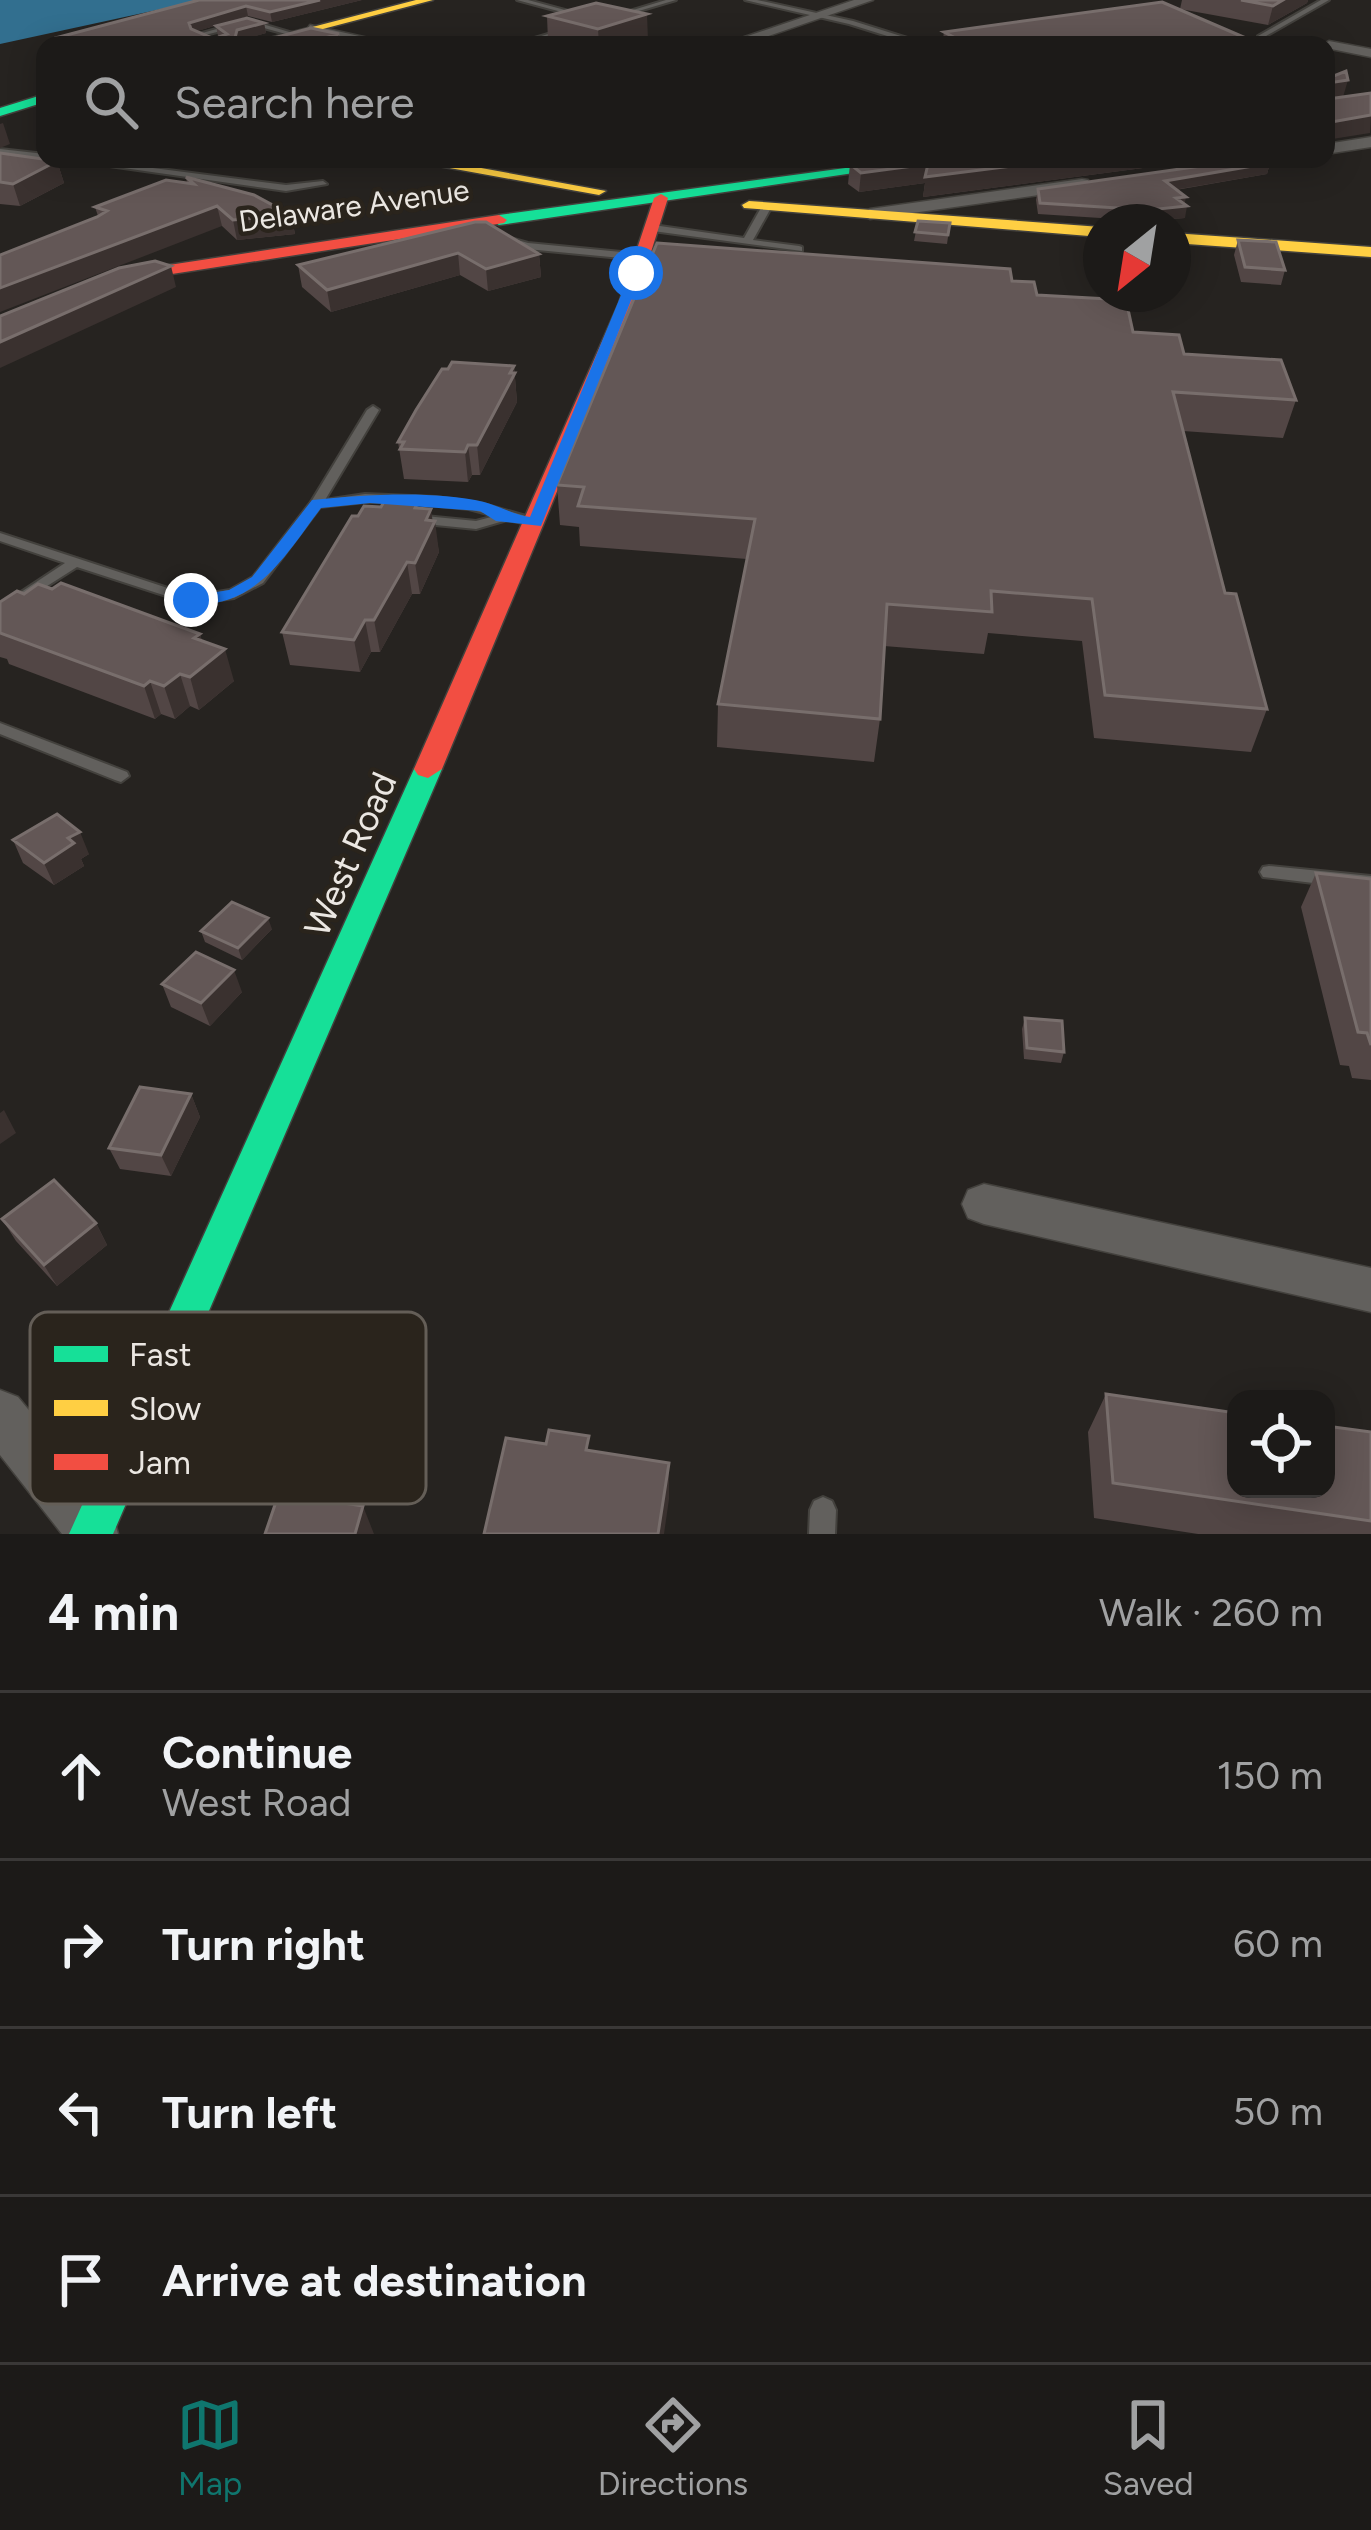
<!DOCTYPE html>
<html lang="en">
<head>
<meta charset="utf-8">
<style>
  body { margin:0; font-family:Figtree,sans-serif; background:#252321; color:#f1f3f6 }
  .controls { position:absolute; right:36px; bottom:36px; display:grid; overflow:hidden; border-radius:24px; box-shadow:0 6px 30px #0003 }
  .controls button { width:108px; height:108px; display:grid; place-items:center; padding:0; border:0; border-bottom:3px solid #3a3837; background:#1c1a18; color:#f1f3f6; font:60px sans-serif }
  .compass { position:absolute; left:1083px; top:204px; width:108px; height:108px; border-radius:50%; background:#1c1a18; box-shadow:0 6px 30px #0003; rotate:210deg }
  .stop { position:absolute; width:36px; height:36px; margin:-27px; border:9px solid #1a73e8; border-radius:50%; background:#fff }
  .stop.end { background:#1a73e8; border-color:#fff; box-shadow:0 3px 12px #0008 }
  .list { margin:0; padding:0; list-style:none }
  h2 { display:flex; justify-content:space-between; align-items:center; height:156px; margin:0; padding:0 48px; font-size:51px }
  h2 small { font-size:39px; font-weight:400; color:#a0a1a2 }
  .list li { display:grid; grid-template-columns:78px 1fr auto; gap:36px; align-items:center; box-sizing:border-box; height:168px; padding:0 48px; border-top:3px solid #3a3837 }
  .list b { display:block; font-size:45px; white-space:nowrap }
  .list p { margin:0; font-size:39px; white-space:nowrap; color:#a0a1a2 }
  .list em { font-size:39px; font-style:normal; color:#a0a1a2 }
  .icon { flex:none; width:66px; height:66px; fill:none; stroke:currentColor; stroke-width:2; stroke-linecap:round; stroke-linejoin:round }
  .map { position:relative; flex:none; width:1371px; height:1534px; overflow:hidden }
  .search { position:absolute; background:#1c1a18; box-shadow:0 6px 30px #0003; left:36px; right:36px; top:36px; height:132px; display:flex; align-items:center; gap:30px; box-sizing:border-box; padding:0 42px; border-radius:24px; color:#a0a1a2; font-size:45px }
  .sheet { height:828px; background:#1c1a18 }
  nav { display:flex; justify-content:space-around; align-items:center; box-sizing:border-box; height:168px; border-top:3px solid #3a3837; background:#1c1a18; font-size:33px; color:#a0a1a2 }
  nav a { display:grid; justify-items:center; gap:6px }
  nav .on { color:#0f766e }
  .map>svg:first-child { display:block }
</style>
</head>
<body>
<div class="map">
<svg width="1371" height="1534" viewBox="0 0 1371 1534">
  <rect width="100%" height="100%" fill="#262320"/>
  <path fill="#326f8f" d="M0 0H203L0 44Z"/>
  <g fill="none" stroke-linecap="round" stroke-linejoin="round">
    <defs>
      <path id="lane" d="M517 0H528L587 16 584 18Z
        M666 0H676L615 18 610 17Z
        M745 0H757L853 21 920 42 961 37 964 39 916 45 849 24Z
        M1321 0H1329L1266 36 1283 45H1274L1258 36Z
        M249 20 296 34 293 36 249 24 205 35 225 45H216L195 35Z
        M565 29 567 32 522 45H511Z
        M0 149 45 154 47 159 0 153Z
        M60 159H83L286 185 323 181 327 184 286 191Z
        M767 203 772 206 753 240 799 246 802 247V251L653 231 648 228 653 225 744 238 762 206Z
        M507 237 528 243 642 254 647 257 642 260 527 249 504 242 502 240Z
        M373 406 379 410 325 500 365 494 436 497 480 503 540 520V526L507 520 476 529 415 523 408 519 415 515 476 521 495 516 469 509 398 502H365L320 507 263 583 234 598 191 604 77 567 0 616V606L65 563 0 541V533L192 596 230 590 253 577 311 502 367 410Z
        M0 723 127 772 129 776 121 782 115 780 0 734Z
        M1269 866 1371 876V890L1263 877 1260 872 1263 867Z
        M823 1497 832 1501 836 1510 835 1534H809L810 1510 814 1501Z"/>
      <path id="street" d="M854 0H873L742 45H721Z
        M310 25 386 42 388 45H363L305 32Z
        M1329 41 1371 49V57L1326 48 1322 45Z
        M1371 137V147L1326 154V144Z
        M1082 179 1088 180V188L870 219 861 214 870 209Z
        M984 1184 1371 1268V1312L984 1224 968 1218 962 1204 968 1190Z
        M0 1390 18 1397 112 1511 118 1534H62L0 1455Z"/>
      <path id="fast" d="M45 94V102L0 116V108Z
        M912 159H949L499 225 491 220 499 215Z
        M428 760 442 769 113 1534H69L414 769Z"/>
      <path id="slow" d="M416 0H433L262 45H243Z
        M400 159H432L606 191 599 195Z
        M749 201 1101 227V237L744 208 742 205Z
        M1173 233 1371 247V257L1173 243Z"/>
      <path id="jam" d="M661 194 668 198 635 303 442 769 428 778 418 775 414 769 619 303 654 198Z
        M499 215 507 220 504 223 120 282 0 332V321L116 273Z"/>
    </defs>
    <use href="#lane" stroke="#43413d" stroke-width="4"/>
    <use href="#street" stroke="#43413d" stroke-width="3"/>
    <use href="#fast" stroke="#43413d" stroke-width="3"/>
    <use href="#slow" stroke="#43413d" stroke-width="3"/>
    <use href="#jam" stroke="#43413d" stroke-width="3"/>
    <use href="#lane" fill="#62605d" fill-rule="evenodd"/>
    <use href="#street" fill="#62605d" fill-rule="evenodd"/>
    <use href="#fast" fill="#16e098" fill-rule="evenodd"/>
    <use href="#slow" fill="#ffcf43" fill-rule="evenodd"/>
    <use href="#jam" fill="#f24e42" fill-rule="evenodd"/>
  </g>
  <path fill="#524645" d="M199 0H362L272 22 248 16 197 31 214 39 218 36 216 26 264 23 266 33 248 38 339 45H61L59 37Z
    M1182 0H1308L1307 3 1268 25 1180 9Z
    M547 16 648 40 632 45H560L548 42Z
    M944 32 1262 45H942Z
    M0 153 57 161 64 183 20 206 0 204Z
    M889 159H1211L923 197 925 183 859 192 848 184 850 164Z
    M1270 163 1267 174 1176 190 1184 204 1185 218 1147 221 1038 214 1036 200 1038 189Z
    M186 177 291 215 295 234 237 240 222 226 98 216 95 207 187 183Z
    M918 221 950 223 947 244 914 241Z
    M475 222 539 254 541 277 488 291 460 275 331 312 302 287 298 265Z
    M1238 240 1285 270 1281 285 1241 282 1234 255Z
    M1012 281 1037 295 1133 332 1296 400 1283 438 1183 431 1225 593 1267 709 1251 752 1094 738 1082 641 988 633 984 654 884 646 880 719 874 762 717 747 718 704 747 559 580 546 579 527 560 525 557 485Z
    M514 366 517 402 480 475H472L468 482 404 479 398 442Z
    M418 502 419 509 433 521 439 552 420 594H412L380 652H371L360 672 290 665 282 632 358 516 381 507Z
    M24 594 200 634 202 641 234 681 199 710 190 706 175 719 161 714 155 719 9 664 7 659 0 657V602Z
    M13 840 89 854 81 859 84 866 54 885 23 863Z
    M1316 873 1371 879V1080L1352 1078 1349 1066 1340 1065 1301 907Z
    M272 929 242 960 205 942 201 931Z
    M162 984 242 992 210 1026 171 1007Z
    M1025 1018 1064 1052 1061 1063 1024 1059 1022 1029Z
    M191 1094 200 1117 171 1176 120 1169 109 1148Z
    M2 1219 96 1223 107 1245 57 1286 16 1241Z
    M1106 1394 1371 1432V1534H1198L1094 1518 1088 1432Z"/>
  <path fill="#3a312f" d="M320 0H362L272 22 270 12Z
    M1283 0H1308L1307 3 1268 25 1273 6Z
    M246 6 248 16 191 33 189 23Z
    M647 14 648 40 632 45H599L598 29Z
    M264 23 266 33 239 41 235 38 237 30Z
    M339 34V45H300Z
    M1348 80 1343 97 1326 100 1328 83Z
    M1371 115 1370 133 1326 140V123Z
    M3 123 10 144 0 148V124Z
    M823 159H859L823 164Z
    M1068 159H1211L923 197 925 183 859 192 861 173 928 164Z
    M57 161 64 183 20 206 13 184Z
    M1270 163 1267 174 1162 192 1165 181Z
    M1186 197 1184 207 1187 206 1185 218 1147 221 1149 210 1176 198Z
    M217 206 222 226 0 312V288Z
    M291 215 295 234 237 240 233 220Z
    M458 253 460 275 331 312 327 290Z
    M539 254 541 277 488 291 486 269Z
    M171 266 176 287 0 368V342Z
    M514 366 517 402 480 475 477 445Z
    M468 445 472 475 468 482 465 452Z
    M431 509 433 524 435 521 439 552 420 594 415 563 426 520Z
    M407 562 412 594 380 652 374 620Z
    M365 620 371 652 360 672 354 640Z
    M200 634 208 662 225 649 234 681 199 710 190 677 194 638Z
    M180 674 190 706 175 719 164 686Z
    M150 681 161 714 155 719 144 686Z
    M80 832 89 854 81 859 84 866 54 885 44 863 68 838Z
    M268 918 272 929 242 960 238 948Z
    M234 970 242 992 210 1026 201 1003Z
    M191 1094 200 1117 171 1176 161 1155Z
    M4 1110 16 1133 0 1144V1113Z
    M96 1223 107 1245 57 1286 44 1265Z
    M669 1463V1499L664 1534H658Z
    M363 1506 374 1534H355Z"/>
  <path fill="#635756" stroke="#786e6c" stroke-width="3" d="M199 0H320L270 12 246 6 189 23 191 29 214 39 227 34 216 26 247 18 264 23 237 30 235 38 270 39 311 28 339 34 300 45H81L59 37Z
    M1241 0H1283L1273 6Z
    M1162 2 1262 45H969L944 32Z
    M596 3 647 14 598 29 547 16Z
    M1346 71 1348 80 1328 83V99L1371 93V115L1326 123V79Z
    M0 153 57 161 13 184 0 182Z
    M889 159H1068L925 177 928 164 861 173 850 164Z
    M1251 159H1261L1270 163 1165 181 1186 197 1176 198 1187 206 1149 210 1040 203 1038 189Z
    M186 177 254 195 291 215 233 220 217 206 0 288V255L97 217 107 211 95 207 166 180 194 184Z
    M918 221 950 223 948 235 915 232Z
    M475 222H486L539 254 486 269 458 253 327 290 298 265Z
    M1238 240 1276 242 1285 270 1245 267Z
    M657 243 1010 269 1012 281 1034 282 1037 295 1126 300 1133 332 1179 335 1184 354 1281 360 1296 400 1173 392 1225 593 1236 594 1267 709 1105 695 1092 599 991 591 992 612 887 604 880 719 718 704 755 519 578 506 584 487 557 485Z
    M155 261 171 266 0 342V316L119 268Z
    M452 362 514 366 510 373H515L477 445H468L465 452 400 449 404 442H398L416 410 442 369H448Z
    M385 500 418 502 415 508 431 509 426 520 435 521 415 563 407 562 374 620H365L354 640 282 632 352 516H358L364 506 381 507Z
    M61 583 200 634 194 638 225 649 190 677 180 674 164 686 150 681 144 686 0 633V602L17 591 24 594 38 584 52 589Z
    M57 814 80 832 68 838 74 843 44 863 13 840Z
    M1316 873 1371 879V1045L1367 1033 1358 1032Z
    M232 902 268 918 238 948 201 931Z
    M196 952 234 970 201 1003 162 984Z
    M1025 1018 1062 1021 1064 1052 1027 1048Z
    M140 1087 191 1094 161 1155 109 1148Z
    M54 1180 96 1223 44 1265 2 1219Z
    M1106 1394 1236 1413V1489H1326V1426L1371 1432V1521L1113 1483Z
    M549 1430 589 1436 586 1450 669 1463 658 1534H484L506 1438 546 1444Z
    M279 1493 363 1506 355 1534H265Z"/>
  <path fill="#1a73e8" d="M636 269 642 273 541 526 496 521 480 511 370 503 321 508C284 557 255 611 185 604V597L229 590 252 577 312 500C362 495 433 490 484 502 500 506 513 515 530 517L630 273Z"/>
  <g text-anchor="middle" stroke-width="9" stroke-linejoin="round" paint-order="stroke">
    <g font-size="30" fill="#ebe7e2" stroke="#2a241c">
      <text transform="translate(354 206) rotate(-8)" y="10">Delaware Avenue</text>
    </g>
    <g font-size="36" fill="#ebe7e2" stroke="#2a241c">
      <text transform="translate(350 854) rotate(-66)" y="13">West Road</text>
    </g>
  </g>
  <rect x="30" y="1312" width="396" height="192" rx="18" fill="#2a241c" stroke="#645e57" stroke-width="3"/>
  <rect x="54" y="1346" width="54" height="16" fill="#16e098"/>
  <rect x="54" y="1400" width="54" height="16" fill="#ffcf43"/>
  <rect x="54" y="1454" width="54" height="16" fill="#f24e42"/>
  <g font-size="33" fill="#ebe7e2">
    <text x="129" y="1366">Fast</text>
    <text x="129" y="1420">Slow</text>
    <text x="129" y="1474">Jam</text>
  </g>
</svg>
<div class="controls">
<button><svg class="icon" aria-label="locate" viewBox="0 0 24 24"><circle cx="12" cy="12" r="6"/><path d="M12 2v4M12 18v4M2 12h4M18 12h4"/></svg></button>
</div>
<svg class="compass" viewBox="-18 -18 36 36"><path d="M0-13l5 13h-10z" fill="#e53935"/><path d="M0 13l5-13h-10z" fill="#a0a1a2"/></svg>
<div class="stop" style="left:636px;top:273px"></div>
<div class="stop end" style="left:191px;top:600px"></div>
<div class="search"><svg class="icon" aria-label="search" viewBox="0 0 24 24"><circle cx="10" cy="10" r="6"/><path d="M15 15l6 6"/></svg>Search here</div>
</div>
<section class="sheet">
<h2>4 min<small>Walk · 260 m</small></h2>
<ul class="list">
<li><svg class="icon" aria-label="ahead" viewBox="0 0 24 24"><path d="M12 20V5M6 11l6-6 6 6"/></svg><div><b>Continue</b><p>West Road</p></div><em>150 m</em></li>
<li><svg class="icon" aria-label="right" viewBox="0 0 24 24"><path d="M7 20v-9h11M14 6l5 5-5 5"/></svg><div><b>Turn right</b></div><em>60 m</em></li>
<li><svg class="icon" aria-label="left" viewBox="0 0 24 24"><path d="M17 20v-9H6M10 6l-5 5 5 5"/></svg><div><b>Turn left</b></div><em>50 m</em></li>
<li><svg class="icon" aria-label="arrive" viewBox="0 0 24 24"><path d="M6 21V4h12l-3 4 3 4H6"/></svg><div><b>Arrive at destination</b></div></li>
</ul>
</section>
<nav>
<a class="on"><svg class="icon" aria-label="map" viewBox="0 0 24 24"><path d="M3 6l6-2 6 2 6-2v14l-6 2-6-2-6 2zM9 4v14M15 6v14"/></svg>Map</a>
<a><svg class="icon" aria-label="directions" viewBox="0 0 24 24"><path d="M12 3l9 9-9 9-9-9zM9 14v-3h6M13 9l2 2-2 2"/></svg>Directions</a>
<a><svg class="icon" aria-label="saved" viewBox="0 0 24 24"><path d="M7 4h10v16l-5-4-5 4z"/></svg>Saved</a>
</nav>
</body>
</html>
